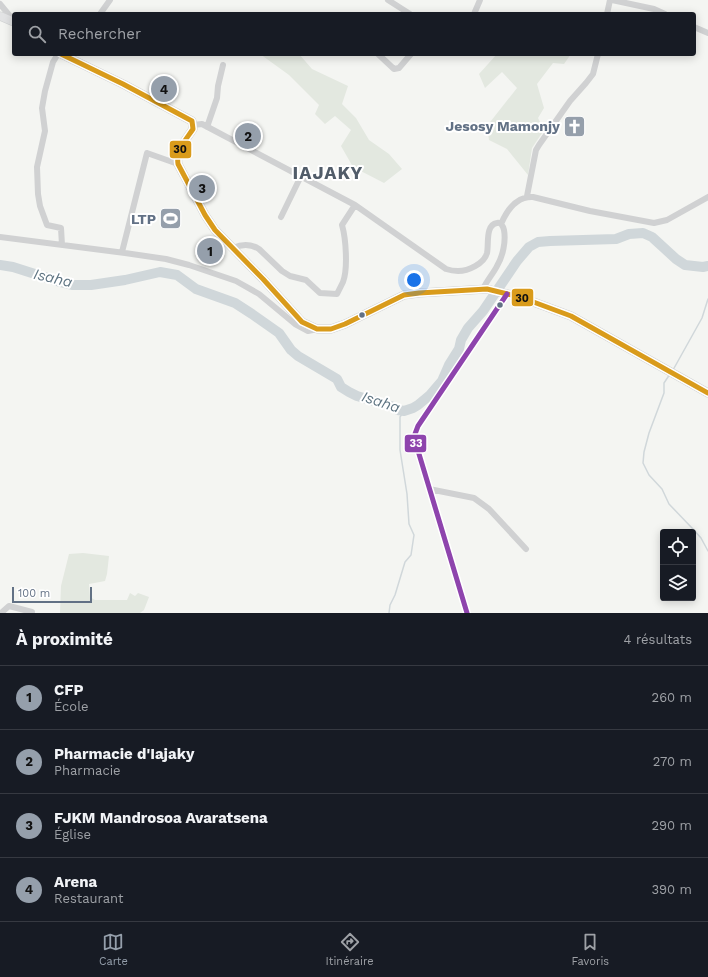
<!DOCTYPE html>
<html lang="fr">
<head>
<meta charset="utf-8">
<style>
  body { margin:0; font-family:"Work Sans",sans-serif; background:#242831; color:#f1f3f6 }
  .controls { position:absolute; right:12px; bottom:12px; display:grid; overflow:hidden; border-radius:4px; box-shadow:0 2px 10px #0003 }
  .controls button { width:36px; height:36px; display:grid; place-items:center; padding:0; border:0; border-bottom:1px solid #363941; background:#171b24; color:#f1f3f6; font:20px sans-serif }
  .scale { position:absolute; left:12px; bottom:10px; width:80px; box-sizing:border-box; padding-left:4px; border:2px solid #627185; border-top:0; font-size:11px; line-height:14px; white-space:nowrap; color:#627185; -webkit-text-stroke:3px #fff; paint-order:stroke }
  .you { position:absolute; left:414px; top:280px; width:14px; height:14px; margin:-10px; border:3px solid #fff; border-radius:50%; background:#1a73e8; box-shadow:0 0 0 6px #1a73e833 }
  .badge { display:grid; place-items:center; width:26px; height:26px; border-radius:50%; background:#959fab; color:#111; font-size:13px; font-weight:700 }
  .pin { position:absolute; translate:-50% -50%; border:2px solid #fff; box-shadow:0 1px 4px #0006 }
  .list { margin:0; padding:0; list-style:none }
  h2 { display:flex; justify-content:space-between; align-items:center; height:52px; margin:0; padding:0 16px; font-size:17px }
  h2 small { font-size:13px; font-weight:400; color:#9ea1a6 }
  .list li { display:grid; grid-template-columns:26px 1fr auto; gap:12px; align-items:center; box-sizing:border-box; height:64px; padding:0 16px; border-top:1px solid #363941 }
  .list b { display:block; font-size:15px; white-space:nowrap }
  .list p { margin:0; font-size:13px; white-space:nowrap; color:#9ea1a6 }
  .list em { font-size:13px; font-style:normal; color:#9ea1a6 }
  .icon { flex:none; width:22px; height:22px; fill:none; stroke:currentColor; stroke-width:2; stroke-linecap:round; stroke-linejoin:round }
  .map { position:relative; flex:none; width:708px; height:613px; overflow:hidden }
  .search { position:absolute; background:#171b24; box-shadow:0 2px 10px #0003; left:12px; right:12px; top:12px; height:44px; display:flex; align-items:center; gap:10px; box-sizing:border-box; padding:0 14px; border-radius:4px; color:#9ea1a6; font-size:15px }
  .sheet { height:308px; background:#171b24 }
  nav { display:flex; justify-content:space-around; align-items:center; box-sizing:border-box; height:56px; border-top:1px solid #363941; background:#171b24; font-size:11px; color:#9ea1a6 }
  nav a { display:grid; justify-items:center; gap:2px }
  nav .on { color:#959fab }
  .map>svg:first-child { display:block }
</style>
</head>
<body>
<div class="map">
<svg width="708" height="613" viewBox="0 0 708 613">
  <rect width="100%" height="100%" fill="#f4f5f2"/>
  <path fill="#e3e8e0" d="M260 54H299L312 69 348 86 342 104 356 118 369 140 389 154 402 169 384 183 353 167 341 146 351 130 335 116 325 124 315 114 319 105 289 75Z
    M497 54H571L564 64 553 63 537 84 544 108 538 118 544 130 532 148 528 175 507 149 489 140 487 126 517 88 502 72 485 88 479 74Z
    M165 211 180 218 176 227 161 220Z
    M83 553 109 556 107 574 105 581 89 584 90 597 95 600H127L130 593 135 596 138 593 149 597 144 610 140 613H60L61 586 69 554Z"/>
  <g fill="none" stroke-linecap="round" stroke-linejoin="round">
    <path stroke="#d0d7da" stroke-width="1.5" d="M673 370 702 318 708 299
      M670 374 664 383V393L649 433 644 452 643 463 649 475 662 489 669 504 692 528 701 538 708 551
      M389 613 390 605 395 595 405 562 411 555 414 535 409 524 407 494 400 450V417L404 411"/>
    <path stroke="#d0d7da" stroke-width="10" d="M0 265 13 267 60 282 72 285H91L125 280 160 272 177 275 196 289 235 303 252 314 279 333 291 350 298 356 337 379 341 387 349 392 357 396 391 406 398 410 404 411 413 408 418 405 430 395 442 381 449 365 459 349 461 340 468 328 483 311 517 261 529 247 538 242 550 241 616 239 629 234 643 233 652 237 676 259 685 265 703 267 708 266"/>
    <defs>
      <path id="major" d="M0 16 14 22
        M61 54 123 84 192 121 193 129C185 141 176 150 178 164L205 215 215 230 263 279 302 322 317 329H331L345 324 404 295 419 293 487 289 520 297 571 316 708 393"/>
    </defs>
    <use href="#major" stroke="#d0d2d2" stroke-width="9"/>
    <path stroke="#d0d1d2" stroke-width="6" d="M388 0 410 14
      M612 0 654 9 665 14
      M0 4 14 21
      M100 14 110 0
      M474 14 480 0
      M607 14 610 0
      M694 27 708 33
      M58 54 53 62 45 91 42 108 45 131 37 167 38 194 40 206 47 225 61 228 62 245
      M378 54 394 69 399 68 411 54
      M193 125 202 124 355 205 446 269C449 270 454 271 458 271 468 271 484 264 487 253 489 244 485 225 497 223 501 222 503 226 504 230 506 241 503 256 497 266 493 274 487 280 483 289
      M207 127 217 98 218 86 223 65
      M527 196 536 150 539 145 570 101 586 83 593 74 598 54
      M281 217 301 176
      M501 224C507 210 516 196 533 197L590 211 654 223 667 220 708 197
      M0 237 125 253 166 259 189 265 236 281 259 294 295 324 308 331 317 329
      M233 248C242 244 251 244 259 249L282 271 290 276 306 280 320 293 337 294C339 290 341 286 343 282 348 269 346 239 342 225L355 205
      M122 252 147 153 178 164
      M429 489 474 498 489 509 526 549
      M1 613 9 606 32 612
      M467 613 416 444 415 434 418 426 507 294"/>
    <use href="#major" stroke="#e2e3e4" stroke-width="8"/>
    <defs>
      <path id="bus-1" d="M61 54 123 84 192 121 193 129C185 141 176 150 178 164L205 215 215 230 263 279 302 322 317 329H331L345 324 404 295 419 293 487 289 520 297 571 316 708 393"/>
      <path id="bus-2" d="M467 613 416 444 415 434 418 426 507 294"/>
    </defs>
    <use href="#bus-1" stroke="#fff" stroke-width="8"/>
    <use href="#bus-2" stroke="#fff" stroke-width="8"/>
    <use href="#bus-1" stroke="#d99b1b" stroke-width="5"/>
    <use href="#bus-2" stroke="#8e44ad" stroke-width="5"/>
  </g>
  <defs>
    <symbol id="church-square" viewBox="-11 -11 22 22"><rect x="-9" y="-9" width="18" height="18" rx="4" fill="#959fab" stroke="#fff"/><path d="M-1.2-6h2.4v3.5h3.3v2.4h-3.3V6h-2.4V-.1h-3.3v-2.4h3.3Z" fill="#fff"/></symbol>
    <symbol id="stadium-square" viewBox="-11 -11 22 22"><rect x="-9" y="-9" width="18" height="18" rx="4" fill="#959fab" stroke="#fff"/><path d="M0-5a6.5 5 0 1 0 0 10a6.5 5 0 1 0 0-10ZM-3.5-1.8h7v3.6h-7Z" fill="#fff"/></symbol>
  </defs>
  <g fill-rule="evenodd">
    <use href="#church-square" x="562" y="114" width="25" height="25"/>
    <use href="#stadium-square" x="158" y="206" width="25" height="25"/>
  </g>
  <g fill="#627185" stroke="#fff" stroke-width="1.5">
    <circle cx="500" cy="305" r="3.5"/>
    <circle cx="362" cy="315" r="3.5"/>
  </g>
  <g text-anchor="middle" stroke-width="4" stroke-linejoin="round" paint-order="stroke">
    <g font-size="14" font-weight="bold" fill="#627185" stroke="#fff" text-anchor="end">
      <text x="560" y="131">Jesosy Mamonjy</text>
      <text x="156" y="224">LTP</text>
    </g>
    <g font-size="15" font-style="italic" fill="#5e7482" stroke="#fff">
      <text transform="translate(53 278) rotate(13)" y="5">Isaha</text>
      <text transform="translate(381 402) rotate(18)" y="5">Isaha</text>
    </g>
    <g font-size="18" font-weight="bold" letter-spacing="1" fill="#515c69" stroke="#fff">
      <text x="328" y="179">IAJAKY</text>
    </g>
  </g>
  <g stroke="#fff" stroke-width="1.5">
    <rect x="169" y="140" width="23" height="19" rx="4" fill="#d99b1b"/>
    <rect x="511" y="288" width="23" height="19" rx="4" fill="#d99b1b"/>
    <rect x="404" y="434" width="23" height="19" rx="4" fill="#8e44ad"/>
  </g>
  <g font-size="11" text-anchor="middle" font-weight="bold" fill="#fff">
    <text x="416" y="447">33</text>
  </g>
  <g font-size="11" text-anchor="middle" font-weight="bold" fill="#111">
    <text x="180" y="153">30</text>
    <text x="522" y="302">30</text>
  </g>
</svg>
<div class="controls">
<button><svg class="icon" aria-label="locate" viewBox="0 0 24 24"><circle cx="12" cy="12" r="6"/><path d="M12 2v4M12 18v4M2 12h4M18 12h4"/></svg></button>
<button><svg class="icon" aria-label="layers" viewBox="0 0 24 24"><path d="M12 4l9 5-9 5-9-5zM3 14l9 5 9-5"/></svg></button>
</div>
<div class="scale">100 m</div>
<div class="you"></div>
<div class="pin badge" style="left:210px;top:251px">1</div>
<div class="pin badge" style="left:248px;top:136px">2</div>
<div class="pin badge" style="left:202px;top:188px">3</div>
<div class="pin badge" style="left:164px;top:89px">4</div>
<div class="search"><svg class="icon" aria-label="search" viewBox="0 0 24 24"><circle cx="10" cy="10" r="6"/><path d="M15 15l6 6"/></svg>Rechercher</div>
</div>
<section class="sheet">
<h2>À proximité<small>4 résultats</small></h2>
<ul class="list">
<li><span class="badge">1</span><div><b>CFP</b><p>École</p></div><em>260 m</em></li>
<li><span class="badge">2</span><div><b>Pharmacie d'Iajaky</b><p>Pharmacie</p></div><em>270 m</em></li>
<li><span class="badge">3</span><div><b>FJKM Mandrosoa Avaratsena</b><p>Église</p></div><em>290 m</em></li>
<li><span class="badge">4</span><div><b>Arena</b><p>Restaurant</p></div><em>390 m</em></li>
</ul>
</section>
<nav>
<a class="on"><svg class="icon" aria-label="map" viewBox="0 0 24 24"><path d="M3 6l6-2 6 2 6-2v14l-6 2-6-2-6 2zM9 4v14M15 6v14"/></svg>Carte</a>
<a><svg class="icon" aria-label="directions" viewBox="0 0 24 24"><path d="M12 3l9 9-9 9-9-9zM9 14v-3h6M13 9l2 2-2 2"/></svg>Itinéraire</a>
<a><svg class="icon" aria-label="saved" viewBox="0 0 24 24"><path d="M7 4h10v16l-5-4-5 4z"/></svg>Favoris</a>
</nav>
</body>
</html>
